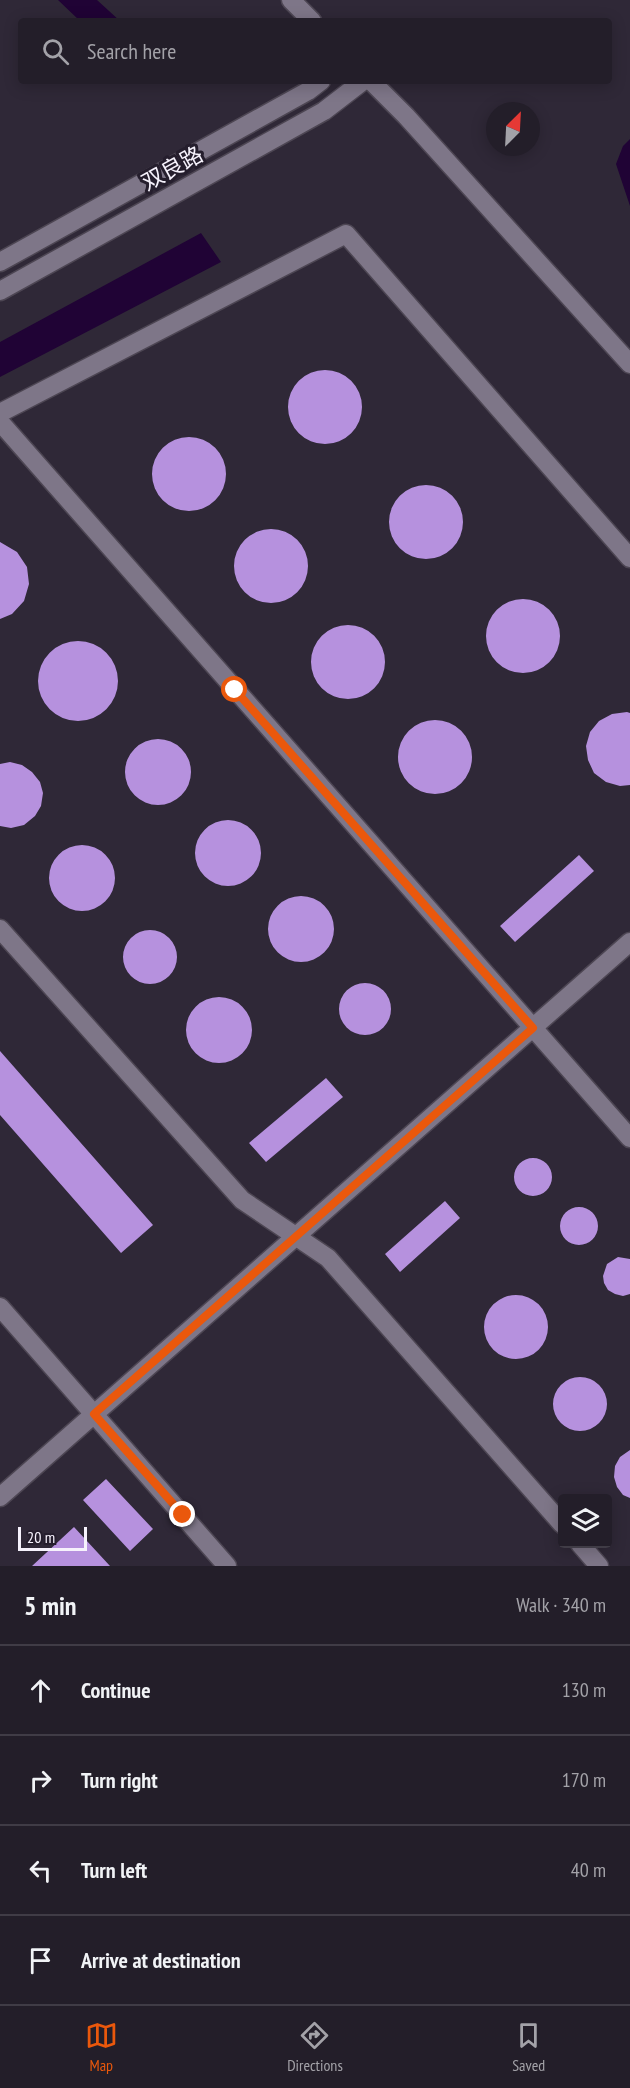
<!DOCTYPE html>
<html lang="en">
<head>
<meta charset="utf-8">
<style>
  body { margin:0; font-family:"PT Sans Narrow","Noto Sans SC",sans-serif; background:#2f2b35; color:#f1f3f6 }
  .controls { position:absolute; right:18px; bottom:18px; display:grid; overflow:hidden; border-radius:6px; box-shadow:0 3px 15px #0003 }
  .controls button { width:54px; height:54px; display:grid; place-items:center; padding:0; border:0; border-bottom:2px solid #403c46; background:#231e29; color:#f1f3f6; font:30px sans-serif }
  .compass { position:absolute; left:486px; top:102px; width:54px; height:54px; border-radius:50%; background:#231e29; box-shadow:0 3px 15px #0003; rotate:24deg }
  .scale { position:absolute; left:18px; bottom:15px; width:69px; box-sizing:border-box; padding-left:6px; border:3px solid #f6f2fc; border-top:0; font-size:16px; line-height:21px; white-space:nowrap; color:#f6f2fc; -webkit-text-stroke:4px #251e2d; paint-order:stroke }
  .stop { position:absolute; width:18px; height:18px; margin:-14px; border:4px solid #ea580c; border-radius:50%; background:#fff }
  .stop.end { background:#ea580c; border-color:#fff; box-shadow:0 2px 6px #0008 }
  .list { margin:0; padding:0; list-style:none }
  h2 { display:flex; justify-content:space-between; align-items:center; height:78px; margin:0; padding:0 24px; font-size:26px }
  h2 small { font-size:20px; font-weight:400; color:#a3a2a8 }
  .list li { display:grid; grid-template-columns:39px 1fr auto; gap:18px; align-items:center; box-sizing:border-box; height:90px; padding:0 24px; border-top:2px solid #403c46 }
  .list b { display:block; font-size:22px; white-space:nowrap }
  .list em { font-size:20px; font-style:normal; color:#a3a2a8 }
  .icon { flex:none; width:33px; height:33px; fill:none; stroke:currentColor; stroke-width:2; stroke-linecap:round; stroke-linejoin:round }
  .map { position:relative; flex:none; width:630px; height:1566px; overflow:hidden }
  .search { position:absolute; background:#231e29; box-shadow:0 3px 15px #0003; left:18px; right:18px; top:18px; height:66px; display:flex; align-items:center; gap:15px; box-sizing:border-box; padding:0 21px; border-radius:6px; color:#a3a2a8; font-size:22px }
  .sheet { height:438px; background:#231e29 }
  nav { display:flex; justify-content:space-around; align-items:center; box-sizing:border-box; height:84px; border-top:2px solid #403c46; background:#231e29; font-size:16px; color:#a3a2a8 }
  nav a { display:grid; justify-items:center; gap:3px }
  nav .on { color:#ea580c }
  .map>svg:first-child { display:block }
</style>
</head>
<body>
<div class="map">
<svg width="630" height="1566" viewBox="0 0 630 1566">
  <rect width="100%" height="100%" fill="#2f2837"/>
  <path fill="#200335" d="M58 0H97L120 21H80Z
    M630 139V206L616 164 623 146Z
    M201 233 221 262 0 377V342Z"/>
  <path fill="#b691de" d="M288 407a37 37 0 1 1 74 0a37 37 0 1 1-74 0Z
    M152 474a37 37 0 1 1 74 0a37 37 0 1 1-74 0Z
    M389 522a37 37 0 1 1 74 0a37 37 0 1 1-74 0Z
    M234 566a37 37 0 1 1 74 0a37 37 0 1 1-74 0Z
    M0 542 17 552 27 567 29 584 24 601 12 614 0 619Z
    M486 636a37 37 0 1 1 74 0a37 37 0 1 1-74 0Z
    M311 662a37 37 0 1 1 74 0a37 37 0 1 1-74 0Z
    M38 681a40 40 0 1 1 80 0a40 40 0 1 1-80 0Z
    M627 712 630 713V785L620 786 606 782 594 773 588 760 586 746 590 732 599 721 612 714Z
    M398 757a37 37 0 1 1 74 0a37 37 0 1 1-74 0Z
    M125 772a33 33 0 1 1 66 0a33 33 0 1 1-66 0Z
    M10 762 22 765 32 772 40 782 43 793 41 806 35 816 24 825 11 828 0 826V764Z
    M195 853a33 33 0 1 1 66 0a33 33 0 1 1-66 0Z
    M49 878a33 33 0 1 1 66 0a33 33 0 1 1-66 0Z
    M579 855 594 871 515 942 500 926Z
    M268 929a33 33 0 1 1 66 0a33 33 0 1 1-66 0Z
    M123 957a27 27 0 1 1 54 0a27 27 0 1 1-54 0Z
    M339 1009a26 26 0 1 1 52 0a26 26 0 1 1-52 0Z
    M186 1030a33 33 0 1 1 66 0a33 33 0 1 1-66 0Z
    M0 1051 153 1225 121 1253 0 1115Z
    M326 1078 343 1097 266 1162 249 1143Z
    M514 1177a19 19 0 1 1 38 0a19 19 0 1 1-38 0Z
    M445 1201 460 1218 400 1272 385 1254Z
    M560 1226a19 19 0 1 1 38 0a19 19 0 1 1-38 0Z
    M618 1257 630 1259V1294L623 1296 615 1294 608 1290 604 1283 603 1276 607 1264Z
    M484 1327a32 32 0 1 1 64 0a32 32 0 1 1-64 0Z
    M553 1404a27 27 0 1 1 54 0a27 27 0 1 1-54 0Z
    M630 1450V1498L623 1495 617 1487 614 1477 615 1466 620 1457Z
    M106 1479 153 1529 130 1551 83 1500Z
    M74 1527 110 1566H32Z"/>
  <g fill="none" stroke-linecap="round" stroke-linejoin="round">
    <defs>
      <path id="minor" d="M291 0 312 21
        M371 81 406 116 630 364
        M0 262 308 91 321 81
        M0 291 324 111 363 81
        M0 413 346 234 630 558
        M0 422 630 1138
        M0 929 242 1200 328 1258 562 1524
        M0 1307 227 1566
        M0 1497 630 942
        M580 1544 599 1566"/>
    </defs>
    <use href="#minor" stroke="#4d4653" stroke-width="21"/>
    <use href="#minor" stroke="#7e7688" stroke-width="18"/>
  </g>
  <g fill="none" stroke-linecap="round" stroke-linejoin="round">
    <path stroke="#ea580c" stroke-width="8" d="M183 1515 94 1414 533 1028 235 690"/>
  </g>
  <g text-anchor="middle" stroke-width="6" stroke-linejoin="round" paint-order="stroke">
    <g font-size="22" fill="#f6f2fc" stroke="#251e2d">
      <text transform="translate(172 168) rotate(-29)" y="8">双良路</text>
    </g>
  </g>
</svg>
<div class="controls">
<button><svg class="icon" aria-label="layers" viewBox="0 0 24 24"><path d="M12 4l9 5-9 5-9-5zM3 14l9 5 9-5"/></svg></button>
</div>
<svg class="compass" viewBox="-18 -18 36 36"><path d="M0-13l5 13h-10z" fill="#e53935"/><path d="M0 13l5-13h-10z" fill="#a3a2a8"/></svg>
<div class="scale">20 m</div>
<div class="stop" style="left:235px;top:690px"></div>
<div class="stop end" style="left:183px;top:1515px"></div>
<div class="search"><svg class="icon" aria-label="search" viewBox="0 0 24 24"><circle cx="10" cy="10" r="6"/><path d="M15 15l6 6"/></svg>Search here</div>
</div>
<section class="sheet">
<h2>5 min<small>Walk · 340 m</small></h2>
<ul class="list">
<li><svg class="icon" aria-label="ahead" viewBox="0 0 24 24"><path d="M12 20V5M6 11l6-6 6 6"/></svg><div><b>Continue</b></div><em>130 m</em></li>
<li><svg class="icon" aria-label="right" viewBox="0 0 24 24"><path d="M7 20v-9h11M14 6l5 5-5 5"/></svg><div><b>Turn right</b></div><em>170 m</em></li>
<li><svg class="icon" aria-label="left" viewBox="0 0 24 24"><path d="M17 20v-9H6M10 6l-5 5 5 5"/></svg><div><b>Turn left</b></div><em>40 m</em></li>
<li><svg class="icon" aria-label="arrive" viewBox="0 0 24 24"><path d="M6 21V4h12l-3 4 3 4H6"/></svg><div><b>Arrive at destination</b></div></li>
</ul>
</section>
<nav>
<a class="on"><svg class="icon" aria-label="map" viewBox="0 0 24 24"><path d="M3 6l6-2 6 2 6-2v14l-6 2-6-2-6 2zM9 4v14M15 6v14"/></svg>Map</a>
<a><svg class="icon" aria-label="directions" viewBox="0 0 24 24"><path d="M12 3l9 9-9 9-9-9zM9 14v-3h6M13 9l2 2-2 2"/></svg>Directions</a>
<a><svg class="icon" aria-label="saved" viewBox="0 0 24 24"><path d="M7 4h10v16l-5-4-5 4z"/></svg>Saved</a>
</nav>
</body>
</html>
